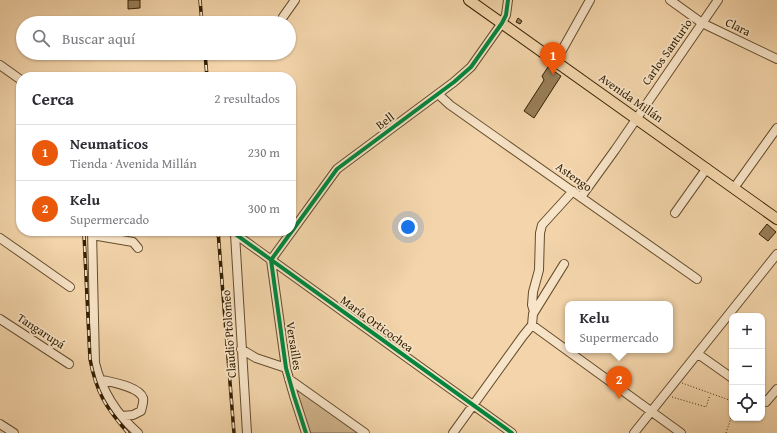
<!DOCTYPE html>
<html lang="es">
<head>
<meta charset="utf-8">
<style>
  body { margin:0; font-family:"Gentium Book Plus",serif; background:#f7f7f7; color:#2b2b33 }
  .controls { position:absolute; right:12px; bottom:12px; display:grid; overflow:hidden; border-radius:8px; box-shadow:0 1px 3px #0004 }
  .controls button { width:36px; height:36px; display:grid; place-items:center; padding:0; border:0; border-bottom:1px solid #e1e1e2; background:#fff; color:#2b2b33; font:20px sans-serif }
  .you { position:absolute; left:408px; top:227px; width:14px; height:14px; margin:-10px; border:3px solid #fff; border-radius:50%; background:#1a73e8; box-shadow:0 0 0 6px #1a73e833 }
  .badge { display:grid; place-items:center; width:26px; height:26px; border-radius:50%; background:#ea580c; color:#fff; font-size:13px; font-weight:700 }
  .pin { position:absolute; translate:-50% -33px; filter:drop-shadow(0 1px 2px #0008) }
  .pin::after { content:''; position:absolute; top:21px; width:14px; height:12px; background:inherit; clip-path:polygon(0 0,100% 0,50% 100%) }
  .popup { position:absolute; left:565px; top:301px; width:108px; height:52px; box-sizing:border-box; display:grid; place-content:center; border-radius:8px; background:#fff; filter:drop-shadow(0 1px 3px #0005); font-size:13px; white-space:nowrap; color:#7c7c81 }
  .popup b { font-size:15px; color:#2b2b33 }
  .popup::after { content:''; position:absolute; left:50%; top:100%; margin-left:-8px; border:8px solid transparent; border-top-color:#fff }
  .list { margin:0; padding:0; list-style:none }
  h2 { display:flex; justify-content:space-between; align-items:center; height:52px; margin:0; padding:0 16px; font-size:17px }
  h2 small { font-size:13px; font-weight:400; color:#7c7c81 }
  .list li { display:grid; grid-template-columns:26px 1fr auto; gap:12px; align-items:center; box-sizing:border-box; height:56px; padding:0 16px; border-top:1px solid #e1e1e2 }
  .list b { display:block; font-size:15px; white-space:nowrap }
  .list p { margin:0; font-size:13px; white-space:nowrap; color:#7c7c81 }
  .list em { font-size:13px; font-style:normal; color:#7c7c81 }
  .icon { flex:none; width:22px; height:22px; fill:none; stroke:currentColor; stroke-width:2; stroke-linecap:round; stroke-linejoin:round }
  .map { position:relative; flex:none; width:777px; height:433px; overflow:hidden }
  .search { position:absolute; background:#fff; box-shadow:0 1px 3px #0004; left:16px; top:16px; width:280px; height:44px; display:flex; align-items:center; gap:10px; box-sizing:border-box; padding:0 14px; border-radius:22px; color:#7c7c81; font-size:15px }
  .panel { position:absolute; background:#fff; box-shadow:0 1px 3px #0004; left:16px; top:72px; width:280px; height:164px; border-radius:16px }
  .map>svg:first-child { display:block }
</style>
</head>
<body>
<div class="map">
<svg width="777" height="433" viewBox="0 0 777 433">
  <rect width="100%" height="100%" fill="#f4d5ab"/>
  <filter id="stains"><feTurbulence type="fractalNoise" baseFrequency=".005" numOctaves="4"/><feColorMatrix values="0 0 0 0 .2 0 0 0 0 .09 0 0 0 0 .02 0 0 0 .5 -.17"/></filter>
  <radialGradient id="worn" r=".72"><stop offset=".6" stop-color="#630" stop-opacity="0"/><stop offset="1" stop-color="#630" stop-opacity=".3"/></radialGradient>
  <path fill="#d3b68e" stroke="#846b48" d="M299 389 359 433H310L297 392Z"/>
  <path fill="#987e59" stroke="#342001" d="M128 0H140V8L128 9Z
    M518 18 522 21 520 24 516 22Z
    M548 67 561 76 534 118 524 111 544 80 542 76Z
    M767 224 776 232 768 241 759 234Z"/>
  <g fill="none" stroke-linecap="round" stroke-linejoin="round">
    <defs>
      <path id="minor" d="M670 0 702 23 777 59
        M283 17 295 0
        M556 61 590 0
        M0 65 21 80
        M438 94 450 105 697 279
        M734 188 777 128
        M581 197 615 150 718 0
        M675 213 707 168
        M92 231 95 363C102 391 116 414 138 433
        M231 231 512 433
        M235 234 247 433
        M92 235 133 242 138 248
        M0 238 70 287
        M534 312 532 305 533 292 539 270 540 233 542 225 573 191
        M0 319 69 364
        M532 325 681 433
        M241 349 256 358 286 368
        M698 354 732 378
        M99 379C110 382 139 386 143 398 144 402 142 407 141 411L133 415 122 416
        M289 379 365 433
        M762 399 766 402 777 389
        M0 424 14 433
        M306 433 294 396 286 368 271 260 337 169 454 82 471 67 502 23 506 15 508 0
        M453 433 523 336 532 325 533 314 564 264
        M634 433 777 254"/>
      <path id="major" d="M469 0 777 219"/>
    </defs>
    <use href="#minor" stroke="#644d2c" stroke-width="10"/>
    <use href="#major" stroke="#342001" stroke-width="12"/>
    <path stroke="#342001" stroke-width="1" stroke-dasharray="1 2" stroke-linecap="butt" d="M682 383 732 401
      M672 397 706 407 710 395
      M726 433 732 415"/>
    <use href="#minor" stroke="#f8e4c8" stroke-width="8"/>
    <use href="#major" stroke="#f4d5ab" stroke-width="10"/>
    <defs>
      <path id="rail" d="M200 0 202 23
        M205 53 207 77
        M218 231 234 433
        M84 234 90 359C96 392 106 408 128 433"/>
    </defs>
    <use href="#rail" stroke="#342001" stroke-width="3.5"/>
    <use href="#rail" stroke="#f8e4c8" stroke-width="2" stroke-dasharray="6" stroke-linecap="butt"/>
    <defs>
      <path id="cycleway" d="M231 231 512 433
        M306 433 294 396 286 368 271 260 337 169 454 82 471 67 502 23 506 15 508 0"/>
    </defs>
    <use href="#cycleway" stroke="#f8e4c8" stroke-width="6"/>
    <use href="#cycleway" stroke="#00873e" stroke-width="4"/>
  </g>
  <g text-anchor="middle" stroke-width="3.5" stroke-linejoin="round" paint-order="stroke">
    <g font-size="12" fill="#342001" stroke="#f8e4c8">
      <text transform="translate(738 27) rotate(26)" y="4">Clara</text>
      <text transform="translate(667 52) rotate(-55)" y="4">Carlos Santurio</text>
      <text transform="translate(631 98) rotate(35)" y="4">Avenida Millán</text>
      <text transform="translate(385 121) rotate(-37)" y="4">Bell</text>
      <text transform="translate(574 177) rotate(35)" y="4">Astengo</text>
      <text transform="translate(377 324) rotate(36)" y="4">María Orticochea</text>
      <text transform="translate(41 331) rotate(33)" y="4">Tangarupá</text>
      <text transform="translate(229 334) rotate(-94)" y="4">Claudio Ptolomeo</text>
      <text transform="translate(294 346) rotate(81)" y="4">Versailles</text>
    </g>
  </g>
  <rect width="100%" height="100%" filter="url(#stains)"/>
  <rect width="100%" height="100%" fill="url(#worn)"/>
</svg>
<div class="controls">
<button>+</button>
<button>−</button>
<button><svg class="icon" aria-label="locate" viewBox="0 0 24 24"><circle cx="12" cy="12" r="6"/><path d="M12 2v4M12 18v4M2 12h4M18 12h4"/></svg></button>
</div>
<div class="you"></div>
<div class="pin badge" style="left:553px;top:75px">1</div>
<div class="pin badge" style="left:619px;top:399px">2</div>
<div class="popup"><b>Kelu</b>Supermercado</div>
<div class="search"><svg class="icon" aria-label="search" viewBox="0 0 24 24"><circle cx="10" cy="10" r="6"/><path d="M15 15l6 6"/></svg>Buscar aquí</div>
<section class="panel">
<h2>Cerca<small>2 resultados</small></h2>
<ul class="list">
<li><span class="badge">1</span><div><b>Neumaticos</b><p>Tienda · Avenida Millán</p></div><em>230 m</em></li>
<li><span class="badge">2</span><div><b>Kelu</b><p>Supermercado</p></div><em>300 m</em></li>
</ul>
</section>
</div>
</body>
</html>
